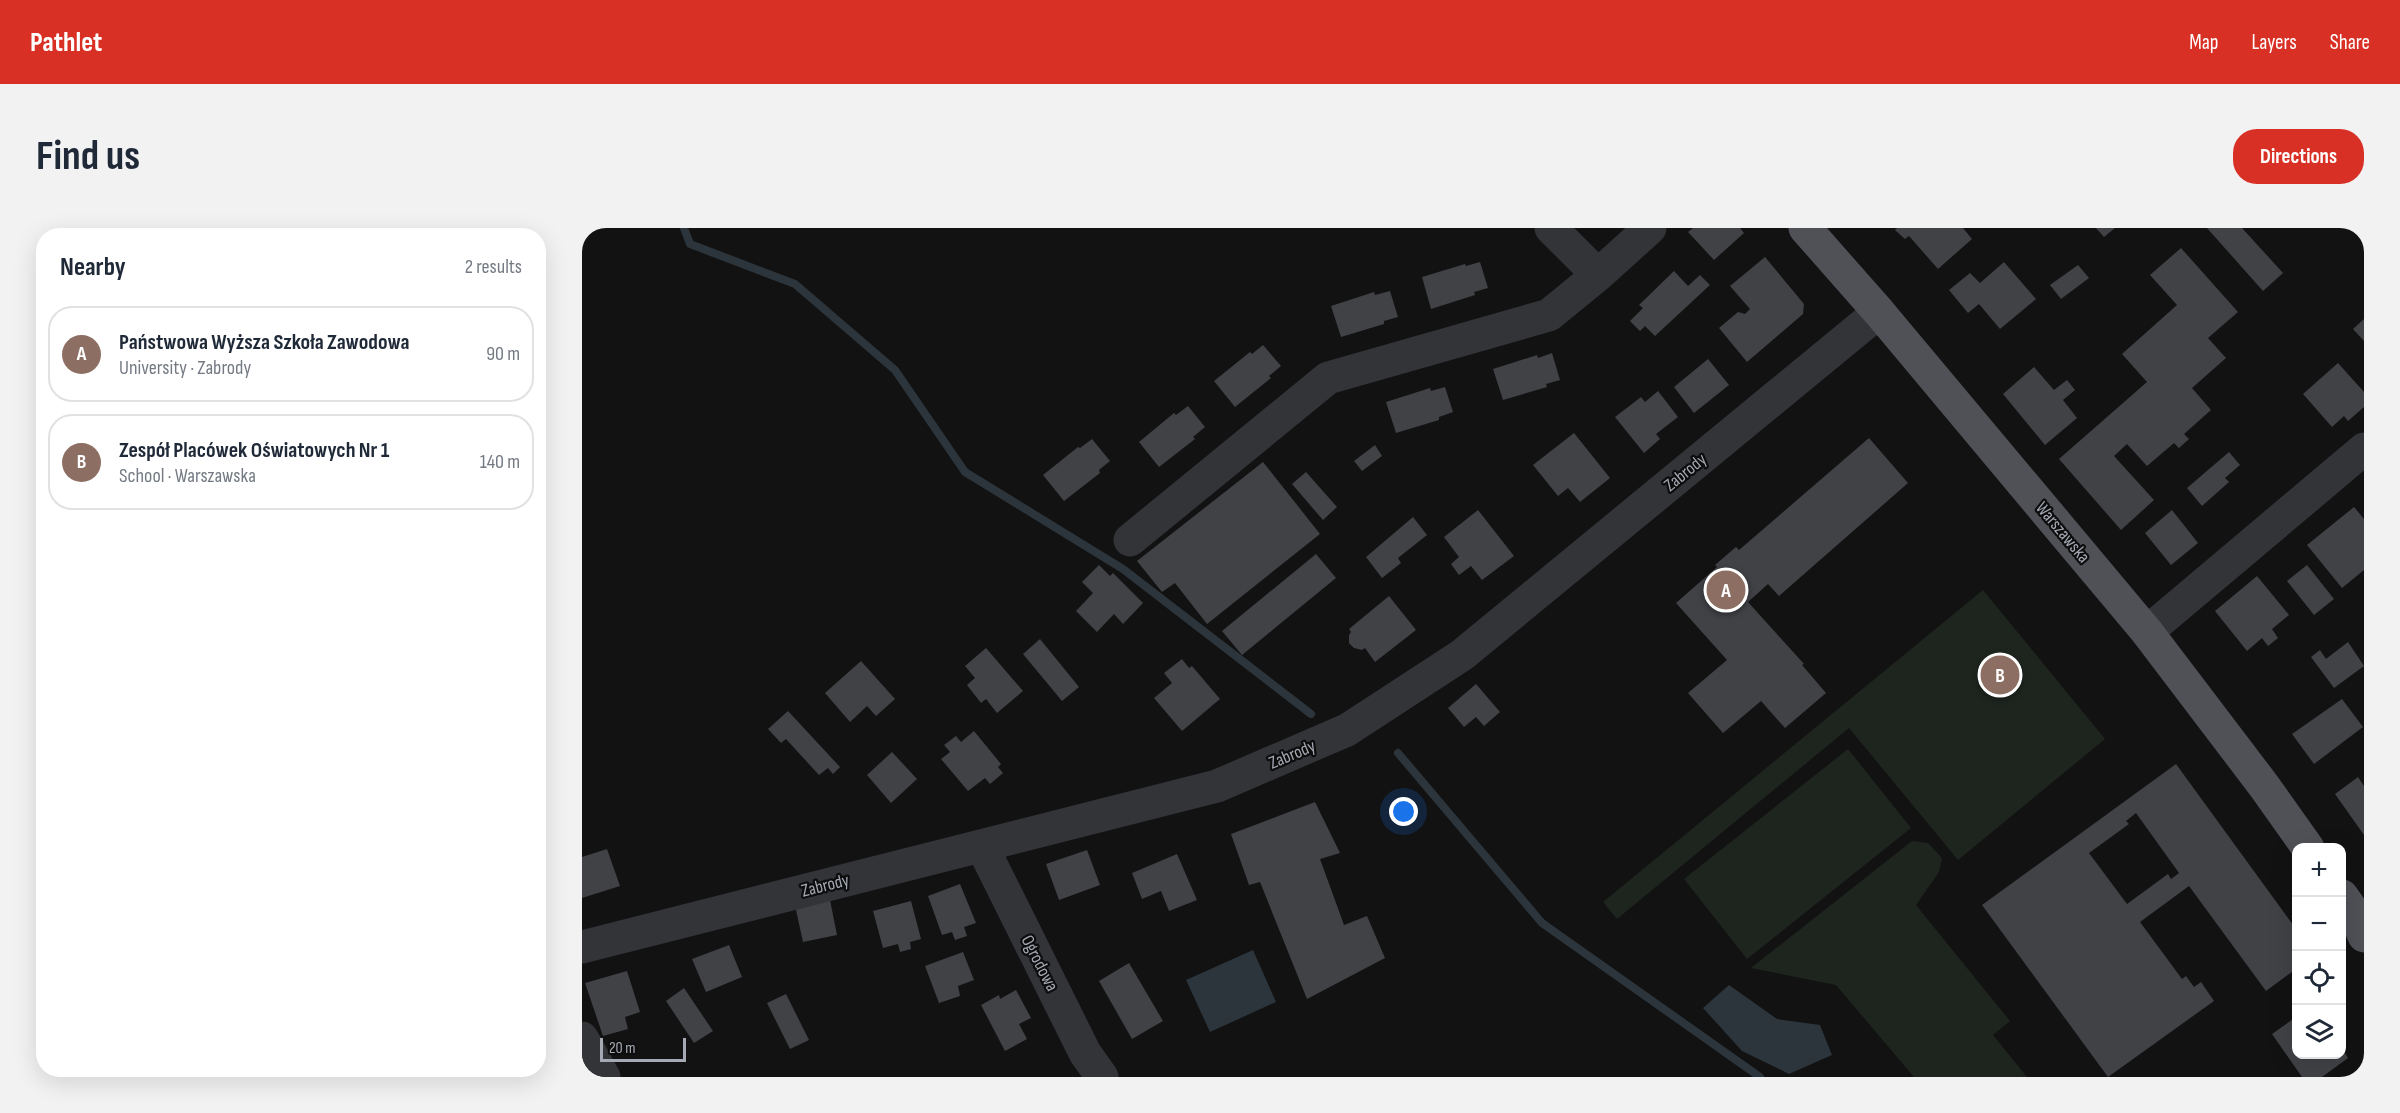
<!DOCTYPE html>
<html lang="en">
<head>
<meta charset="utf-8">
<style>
  body { margin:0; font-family:"Sofia Sans Condensed",sans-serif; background:#f2f2f3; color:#1f2937 }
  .controls { position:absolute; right:18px; bottom:18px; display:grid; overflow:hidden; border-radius:12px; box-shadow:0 6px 24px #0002 }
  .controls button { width:54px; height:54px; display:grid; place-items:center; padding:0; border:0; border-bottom:2px solid #e0e1e3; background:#fff; color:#1f2937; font:30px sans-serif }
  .scale { position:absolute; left:18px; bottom:15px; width:86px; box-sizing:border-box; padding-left:6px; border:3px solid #a4a9b3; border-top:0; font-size:16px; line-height:21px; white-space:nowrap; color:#a4a9b3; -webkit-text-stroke:4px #0d0d0e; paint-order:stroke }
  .you { position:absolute; left:822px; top:584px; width:21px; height:21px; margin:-15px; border:4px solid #fff; border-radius:50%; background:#1a73e8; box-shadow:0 0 0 9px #1a73e833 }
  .badge { display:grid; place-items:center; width:39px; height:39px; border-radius:50%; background:#d93025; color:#fff; font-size:20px; font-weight:700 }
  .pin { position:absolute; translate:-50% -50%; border:3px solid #fff; box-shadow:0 2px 6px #0006 }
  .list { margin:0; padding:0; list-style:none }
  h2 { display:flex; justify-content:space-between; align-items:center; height:78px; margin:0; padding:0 24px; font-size:26px }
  h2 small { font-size:20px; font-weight:400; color:#747a83 }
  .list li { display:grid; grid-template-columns:39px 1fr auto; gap:18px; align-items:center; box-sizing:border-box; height:96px; margin:0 12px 12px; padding:0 12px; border:2px solid #e0e1e3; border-radius:24px }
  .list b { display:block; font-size:22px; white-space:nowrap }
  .list p { margin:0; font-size:20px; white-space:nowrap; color:#747a83 }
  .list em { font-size:20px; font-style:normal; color:#747a83 }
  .icon { flex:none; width:33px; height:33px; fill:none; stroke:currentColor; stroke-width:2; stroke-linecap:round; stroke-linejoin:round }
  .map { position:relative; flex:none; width:1782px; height:849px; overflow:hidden; border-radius:24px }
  header { display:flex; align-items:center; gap:36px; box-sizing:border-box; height:84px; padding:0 30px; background:#d93025; color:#fff }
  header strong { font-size:28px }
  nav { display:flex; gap:33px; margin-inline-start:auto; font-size:21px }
  .intro { display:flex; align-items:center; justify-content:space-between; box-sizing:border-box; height:144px; padding:0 36px }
  h1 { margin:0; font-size:42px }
  .button { padding:15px 27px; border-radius:24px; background:#d93025; color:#fff; font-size:21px; font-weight:700 }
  main { display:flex; gap:36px; padding:0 36px }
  aside { flex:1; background:#fff; border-radius:24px; box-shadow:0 6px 24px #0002 }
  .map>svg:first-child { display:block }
</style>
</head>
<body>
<header>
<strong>Pathlet</strong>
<nav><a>Map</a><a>Layers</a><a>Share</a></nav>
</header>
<div class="intro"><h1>Find us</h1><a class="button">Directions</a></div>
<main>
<aside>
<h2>Nearby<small>2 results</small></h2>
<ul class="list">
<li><span class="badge" style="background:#8d6e63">A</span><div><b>Państwowa Wyższa Szkoła Zawodowa</b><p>University · Zabrody</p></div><em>90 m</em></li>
<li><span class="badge" style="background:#8d6e63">B</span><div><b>Zespół Placówek Oświatowych Nr 1</b><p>School · Warszawska</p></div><em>140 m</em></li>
</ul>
</aside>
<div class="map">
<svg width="1782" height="849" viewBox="0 0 1782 849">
  <rect width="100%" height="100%" fill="#121213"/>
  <path fill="#1e251f" d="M1401 362 1523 511 1376 632 1267 500 1035 691 1021 674Z
    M1266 521 1329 600 1165 731 1102 651Z
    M1330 613 1346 615 1360 630 1357 644 1334 677 1428 793 1411 807 1445 849H1332L1254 757 1169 740Z"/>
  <path fill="#2c353b" d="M671 722 694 774 628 804 604 752Z
    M1147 757 1195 791 1238 797 1250 827 1207 846 1160 823 1121 780Z"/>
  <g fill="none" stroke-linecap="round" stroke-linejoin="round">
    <path stroke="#2c353b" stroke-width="8" d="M102 0 108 16 213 56 313 142 383 244 541 341 729 486
      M816 525 960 695 1178 849"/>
  </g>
  <path fill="#414246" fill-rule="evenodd" d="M1111 0H1158L1162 5 1132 32 1106 4Z
    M1315 0H1381L1390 11 1356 41 1327 8 1323 11 1313 2Z
    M1514 0H1533L1522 9Z
    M1625 0H1660L1701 45 1681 63Z
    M1599 20 1656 84 1626 110 1644 130 1610 160 1629 182 1602 206 1607 211 1597 220 1592 215 1565 238 1545 216 1532 228 1572 272 1539 302 1477 231 1565 154 1540 126 1595 77 1568 47Z
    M1183 29 1222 76 1221 86 1165 134 1137 100 1156 84 1163 86 1168 81 1148 58Z
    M898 34 906 60 892 64 893 67 849 81 840 49 883 36 884 38Z
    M1422 34 1454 71 1418 101 1397 76 1386 85 1367 62 1388 45 1398 55Z
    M1496 37 1507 50 1479 71 1468 57Z
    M1092 43 1106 58 1118 47 1128 57 1073 108 1063 98 1058 103 1048 93 1061 80 1057 77Z
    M808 63 816 89 802 93V96L759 109 749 78 792 64 793 67Z
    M1782 91V113L1771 101Z
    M681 117 699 138 687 148 689 150 653 179 632 153 668 124 670 126Z
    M970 125 978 152 964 156 965 159 921 172 911 141 955 127 956 130Z
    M1126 131 1147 157 1112 185 1092 159Z
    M1756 135 1782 164V179L1766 193 1762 188 1750 199 1721 166Z
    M1452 139 1472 162 1485 152 1493 162 1481 172 1495 190 1463 217 1421 166Z
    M863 159 871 184 857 189V192L814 205 804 174 848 160 849 163Z
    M1076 163 1096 189 1074 206 1078 211 1062 225 1033 189 1059 169 1063 174Z
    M606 178 623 199 611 209 613 211 577 239 557 214 592 185 594 187Z
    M992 205 1028 250 998 274 986 260 976 268 951 237Z
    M1287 210 1326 255 1197 368 1186 356 1166 374 1222 436 1220 437 1244 465 1203 500 1179 473 1141 505 1106 465 1145 432 1094 375 1135 339 1133 337 1154 319 1157 322Z
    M510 211 528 233 517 242 518 245 482 273 461 247 496 219 498 220Z
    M793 217 800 228 780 243 772 233Z
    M1647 224 1658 237 1643 250 1647 254 1620 278 1605 260Z
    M681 234 738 306 625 396 593 355 580 364 555 333Z
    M724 244 755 279 741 292 710 256Z
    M1772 279 1782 291V342L1760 360 1725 317Z
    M896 282 932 328 900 352 889 338 877 347 869 336 877 329 862 309Z
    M1590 282 1616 315 1589 337 1563 305Z
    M831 289 845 307 816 330 819 335 800 350 784 329Z
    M734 326 754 350 660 427 640 403Z
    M517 337 528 348 531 345 561 375 541 396 532 386 515 404 494 383 511 365 500 354Z
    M1725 337 1752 371 1732 387 1705 353Z
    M1675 348 1707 387 1690 401 1696 410 1686 418 1680 410 1665 423 1633 383Z
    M807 368 834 402 793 434 783 420 780 422 772 420 767 415V407L769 404 767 401Z
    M458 411 497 459 480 473 441 426Z
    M1766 414 1782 438 1752 460 1729 429 1738 422 1744 431Z
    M404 420 441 463 415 485 404 471 399 475 385 457 393 450 383 438Z
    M600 431 607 440 610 438 638 471 600 503 572 470 590 455 582 445Z
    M279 433 313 471 294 488 285 478 268 494 243 465Z
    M894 456 918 484 902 498 894 489 882 499 866 480Z
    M1760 471 1781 499 1732 536 1710 506Z
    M206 483 258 539 251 546 246 540 237 547 204 511 199 515 186 501Z
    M392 503 419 536 416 539 421 545 408 556 403 550 386 563 359 531 368 524 362 517 374 508 379 514Z
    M310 524 335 551 309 575 285 547Z
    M1594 536 1714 701V741L1684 763 1607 658 1558 694 1600 751 1604 748 1612 759 1619 754 1632 773 1526 849 1400 677ZM1554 585 1597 645 1589 651 1586 646 1545 676 1507 625 1547 596 1544 593Z
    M1776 549 1782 558V607L1753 566Z
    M733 574 758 625 738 631 762 697 785 688 803 730 725 771 678 654 667 657 649 606Z
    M25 621 38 658 0 670V629Z
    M505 622 518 657 477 672 464 636Z
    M595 626 615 672 587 683 579 663 560 671 550 645Z
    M378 656 394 695 382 699 385 708 373 712 370 704 360 707 346 668Z
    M247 667 255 707 221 714 212 673Z
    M329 673 339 711 328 714 329 721 318 724 316 716 301 720 291 683Z
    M147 717 160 749 124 764 110 731Z
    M381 724 392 752 376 758 378 768 357 775 343 738Z
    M547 735 581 793 550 811 517 753Z
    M45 743 58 784 43 789 46 801 21 808 3 755Z
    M102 760 131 803 112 815 84 773Z
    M434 762 449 790 437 796 445 811 423 823 399 777 417 767 418 771Z
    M204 766 227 812 208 821 185 775Z
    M1714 789V826H1760V820L1766 830 1740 849H1720L1690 806Z"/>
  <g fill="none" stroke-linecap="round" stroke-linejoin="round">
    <path stroke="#333438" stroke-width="33" d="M969 0 1016 47
      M548 312 746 150 967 87 1016 47 1068 0
      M1565 404 1782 221
      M400 618 503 825 520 849
      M0 719 635 558 765 502 880 427 1297 84
      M0 810 22 849"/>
    <path stroke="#4f5157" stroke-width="33" d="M1223 0 1297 84 1565 404 1682 558 1726 620
      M1760 668 1772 685 1782 708"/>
  </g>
  <g text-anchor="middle" stroke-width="4.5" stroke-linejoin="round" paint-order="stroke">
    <g font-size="18" fill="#a4a9b3" stroke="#0d0d0e">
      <text transform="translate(1103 244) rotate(-39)" y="6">Zabrody</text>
      <text transform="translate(1481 304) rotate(50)" y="6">Warszawska</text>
      <text transform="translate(710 526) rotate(-23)" y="6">Zabrody</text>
      <text transform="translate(243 657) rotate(-14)" y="6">Zabrody</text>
      <text transform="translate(458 735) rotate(63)" y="6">Ogrodowa</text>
    </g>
  </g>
</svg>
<div class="controls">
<button>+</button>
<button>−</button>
<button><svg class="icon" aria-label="locate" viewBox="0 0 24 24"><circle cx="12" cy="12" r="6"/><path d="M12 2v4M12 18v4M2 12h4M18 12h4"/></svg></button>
<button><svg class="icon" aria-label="layers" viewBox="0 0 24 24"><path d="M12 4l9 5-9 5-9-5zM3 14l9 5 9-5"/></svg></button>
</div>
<div class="scale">20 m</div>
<div class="you"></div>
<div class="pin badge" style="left:1144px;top:362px;background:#8d6e63">A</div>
<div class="pin badge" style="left:1418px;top:447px;background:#8d6e63">B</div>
</div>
</main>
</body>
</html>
